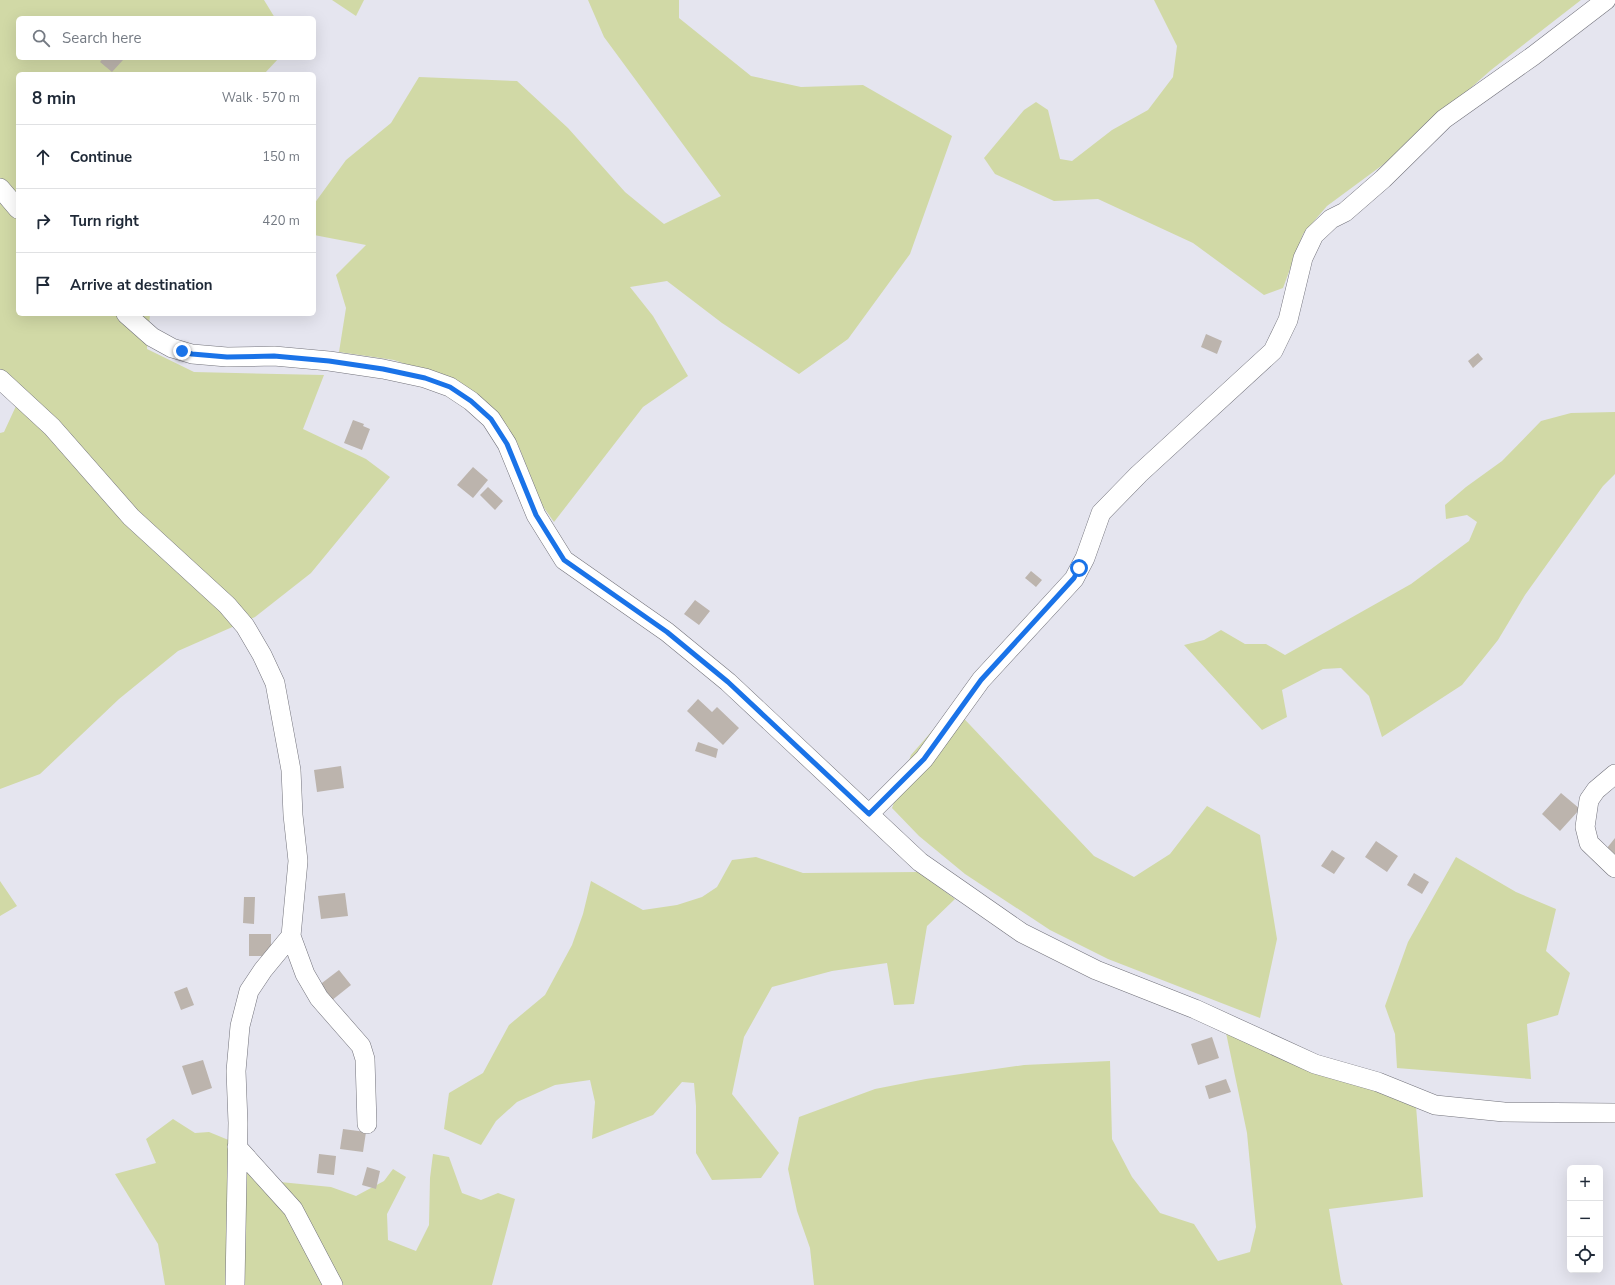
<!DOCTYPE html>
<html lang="en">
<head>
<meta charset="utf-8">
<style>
  body { margin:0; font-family:"Nunito Sans",sans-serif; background:#f2f2f3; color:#1f2937 }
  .controls { position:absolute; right:12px; bottom:12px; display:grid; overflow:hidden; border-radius:6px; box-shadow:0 4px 16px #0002 }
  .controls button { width:36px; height:36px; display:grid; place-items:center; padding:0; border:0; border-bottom:1px solid #e0e1e3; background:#fff; color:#1f2937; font:20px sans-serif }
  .stop { position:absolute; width:12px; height:12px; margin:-9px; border:3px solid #1a73e8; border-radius:50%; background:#fff }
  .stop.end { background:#1a73e8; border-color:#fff; box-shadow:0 1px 4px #0008 }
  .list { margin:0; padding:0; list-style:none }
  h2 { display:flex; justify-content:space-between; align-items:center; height:52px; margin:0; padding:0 16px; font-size:17px }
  h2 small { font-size:13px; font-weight:400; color:#747a83 }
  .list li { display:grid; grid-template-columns:26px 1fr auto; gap:12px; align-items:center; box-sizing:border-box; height:64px; padding:0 16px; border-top:1px solid #e0e1e3 }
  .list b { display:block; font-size:15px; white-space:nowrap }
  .list em { font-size:13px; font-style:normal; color:#747a83 }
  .icon { flex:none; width:22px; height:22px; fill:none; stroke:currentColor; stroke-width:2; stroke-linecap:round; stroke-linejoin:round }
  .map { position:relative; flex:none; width:1615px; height:1285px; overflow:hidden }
  .search { position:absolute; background:#fff; box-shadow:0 4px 16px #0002; left:16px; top:16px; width:300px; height:44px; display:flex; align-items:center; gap:10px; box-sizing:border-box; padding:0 14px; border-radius:6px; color:#747a83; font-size:15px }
  .panel { position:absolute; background:#fff; box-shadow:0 4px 16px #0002; left:16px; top:72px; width:300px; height:244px; border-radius:6px }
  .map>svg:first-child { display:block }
</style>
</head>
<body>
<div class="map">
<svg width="1615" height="1285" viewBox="0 0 1615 1285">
  <rect width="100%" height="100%" fill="#e5e5ef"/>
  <path fill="#d1d9a6" d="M0 0H264L275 18H18V58H279L264 74H18V314H150L147 349 194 372 324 375 303 429 366 459 390 477 311 573 255 617 178 651 119 699 40 774 0 789V433L4 432 16 406 0 391Z
    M332 0H364L356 16Z
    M588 0H679V18L751 76 801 87 863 85 952 136 910 254 848 339 799 374 722 323 667 281 630 287 653 316 688 376 643 407 554 522 542 505 517 442 445 378 394 360 339 352 346 308 336 275 366 245 314 235V204L346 160 391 123 419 77 517 81 568 128 625 192 664 224 721 196 604 37Z
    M1154 0H1581L1491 70 1388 161 1327 206 1303 234 1283 288 1264 295 1193 243 1098 199 1054 201 995 174 984 158 1024 110 1036 102 1048 110 1060 159 1072 161 1112 130 1148 110 1173 77 1177 46Z
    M1615 412V474L1603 486 1525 595 1498 640 1462 685 1382 737 1369 696 1341 668 1323 669 1282 690 1287 717 1262 730 1184 645 1204 640 1221 630 1245 644H1266L1285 655 1411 584 1469 541 1477 522 1467 515 1446 519 1445 505 1466 487 1502 461 1541 421 1571 413Z
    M953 707 1094 856 1134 877 1170 854 1207 806 1260 835 1277 939 1260 1018 1108 959 1050 930 965 874 919 836 892 808 911 755Z
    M756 857 803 873 919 872 955 899 927 926 914 1004 894 1005 887 963 832 971 772 987 744 1037 732 1094 779 1153 761 1178 712 1180 696 1153V1106L694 1083 682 1082 653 1115 592 1139 595 1102 590 1080 555 1085 517 1102 496 1121 481 1145 444 1129 449 1093 483 1073 509 1025 545 995 572 945 583 914 591 881 643 910 677 905 702 897 717 887 732 860Z
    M1456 857 1516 892 1556 909 1546 951 1570 973 1558 1015 1527 1024 1531 1079 1397 1068 1395 1034 1385 1006 1408 942Z
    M0 881 17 906 0 916Z
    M1225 1028 1415 1093 1423 1197 1329 1209 1341 1282 1343 1285H814L810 1248 797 1211 788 1169 799 1117 875 1089 926 1079 1024 1065 1110 1061 1112 1139 1132 1177 1160 1213 1194 1224 1218 1261 1250 1252 1256 1227 1247 1133Z
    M173 1119 195 1133 209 1132 248 1148 280 1182 331 1187 356 1196 384 1181 393 1169 406 1177 387 1214 388 1240 416 1251 429 1225 430 1178 433 1154 449 1157 462 1193 481 1200 498 1193 515 1199 492 1285H165L158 1244 115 1174 156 1163 146 1139Z"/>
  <path fill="#bcb4ad" d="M103 58H121L123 60 112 72 100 62Z
    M1206 334 1222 341 1217 354 1201 347Z
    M1478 353 1483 359 1473 368 1468 361Z
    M353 420 364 424 363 426 370 429 362 450 344 443Z
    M473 467 488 480 473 498 457 485Z
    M488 487 503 501 495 510 480 495Z
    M1031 571 1042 580 1036 587 1025 578Z
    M695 600 710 611 699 625 684 614Z
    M698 699 712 712 717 707 739 728 723 745 687 711Z
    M698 742 718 749 716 758 695 751Z
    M341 766 344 788 317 792 314 770Z
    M1561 793 1580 809 1560 831 1542 814Z
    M1615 838V855L1607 848Z
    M1376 841 1398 856 1387 872 1365 857Z
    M1332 850 1345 858 1334 874 1321 866Z
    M1414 873 1429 882 1422 894 1407 885Z
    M345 893 348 916 321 919 318 896Z
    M244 897H255L254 924 243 923Z
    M249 934H271V956H249Z
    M339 970 351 985 331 1001 318 986Z
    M187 987 194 1005 181 1010 174 992Z
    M1212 1037 1219 1058 1198 1065 1191 1044Z
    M203 1060 212 1088 192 1095 182 1066Z
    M1226 1079 1231 1092 1209 1099 1205 1086Z
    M343 1129 366 1132 363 1152 340 1149Z
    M319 1154 336 1156 334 1175 317 1173Z
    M367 1167 380 1171 376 1189 362 1185Z"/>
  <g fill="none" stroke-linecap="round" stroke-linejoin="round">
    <defs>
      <path id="minor" d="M0 188 18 209
        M126 314 152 337 172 348 192 354 227 357 274 356 329 361 383 369 425 378 450 387 471 401 491 419 507 444 536 515 564 560 667 632 728 682 920 862 1022 933 1096 970 1195 1009 1315 1064 1378 1082 1435 1105 1504 1112 1615 1113
        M0 379 52 427 131 517 227 605 245 626 262 655 275 683 291 770 293 815 298 861 291 936 263 970 249 991 240 1026 236 1071 238 1123 235 1285
        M1615 774 1596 790 1589 800 1585 827 1589 843 1615 868
        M869 814 924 759 981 680 1074 579 1085 558 1101 513 1139 474 1273 351 1288 320 1303 258 1314 235 1331 219 1345 212 1383 179 1444 119 1533 56 1606 0
        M291 936 305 974 319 998 361 1046 365 1059 367 1124
        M237 1147 293 1209 333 1285"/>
    </defs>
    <use href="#minor" stroke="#72727b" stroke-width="20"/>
    <use href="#minor" stroke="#fff" stroke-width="19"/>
  </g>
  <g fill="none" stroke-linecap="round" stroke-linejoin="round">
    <path stroke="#1a73e8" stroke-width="5" d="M182 351 192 354 227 357 274 356 329 361 383 369 425 378 450 387 471 401 491 419 507 444 536 515 564 560 667 632 728 682 869 814 924 759 981 680 1074 578 1079 568"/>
  </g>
</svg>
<div class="controls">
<button>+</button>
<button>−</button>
<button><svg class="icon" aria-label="locate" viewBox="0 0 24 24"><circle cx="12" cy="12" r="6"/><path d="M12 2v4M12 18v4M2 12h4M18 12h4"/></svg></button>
</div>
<div class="stop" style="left:1079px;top:568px"></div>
<div class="stop end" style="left:182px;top:351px"></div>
<div class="search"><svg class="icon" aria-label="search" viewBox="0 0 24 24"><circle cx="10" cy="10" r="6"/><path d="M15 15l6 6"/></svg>Search here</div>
<section class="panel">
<h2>8 min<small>Walk · 570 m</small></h2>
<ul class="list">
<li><svg class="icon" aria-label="ahead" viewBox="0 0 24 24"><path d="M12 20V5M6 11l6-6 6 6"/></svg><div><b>Continue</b></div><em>150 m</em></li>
<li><svg class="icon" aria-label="right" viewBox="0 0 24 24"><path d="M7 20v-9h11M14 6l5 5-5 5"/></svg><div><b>Turn right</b></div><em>420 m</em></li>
<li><svg class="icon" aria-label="arrive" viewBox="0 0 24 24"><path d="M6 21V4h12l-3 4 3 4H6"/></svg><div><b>Arrive at destination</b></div></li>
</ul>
</section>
</div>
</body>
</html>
